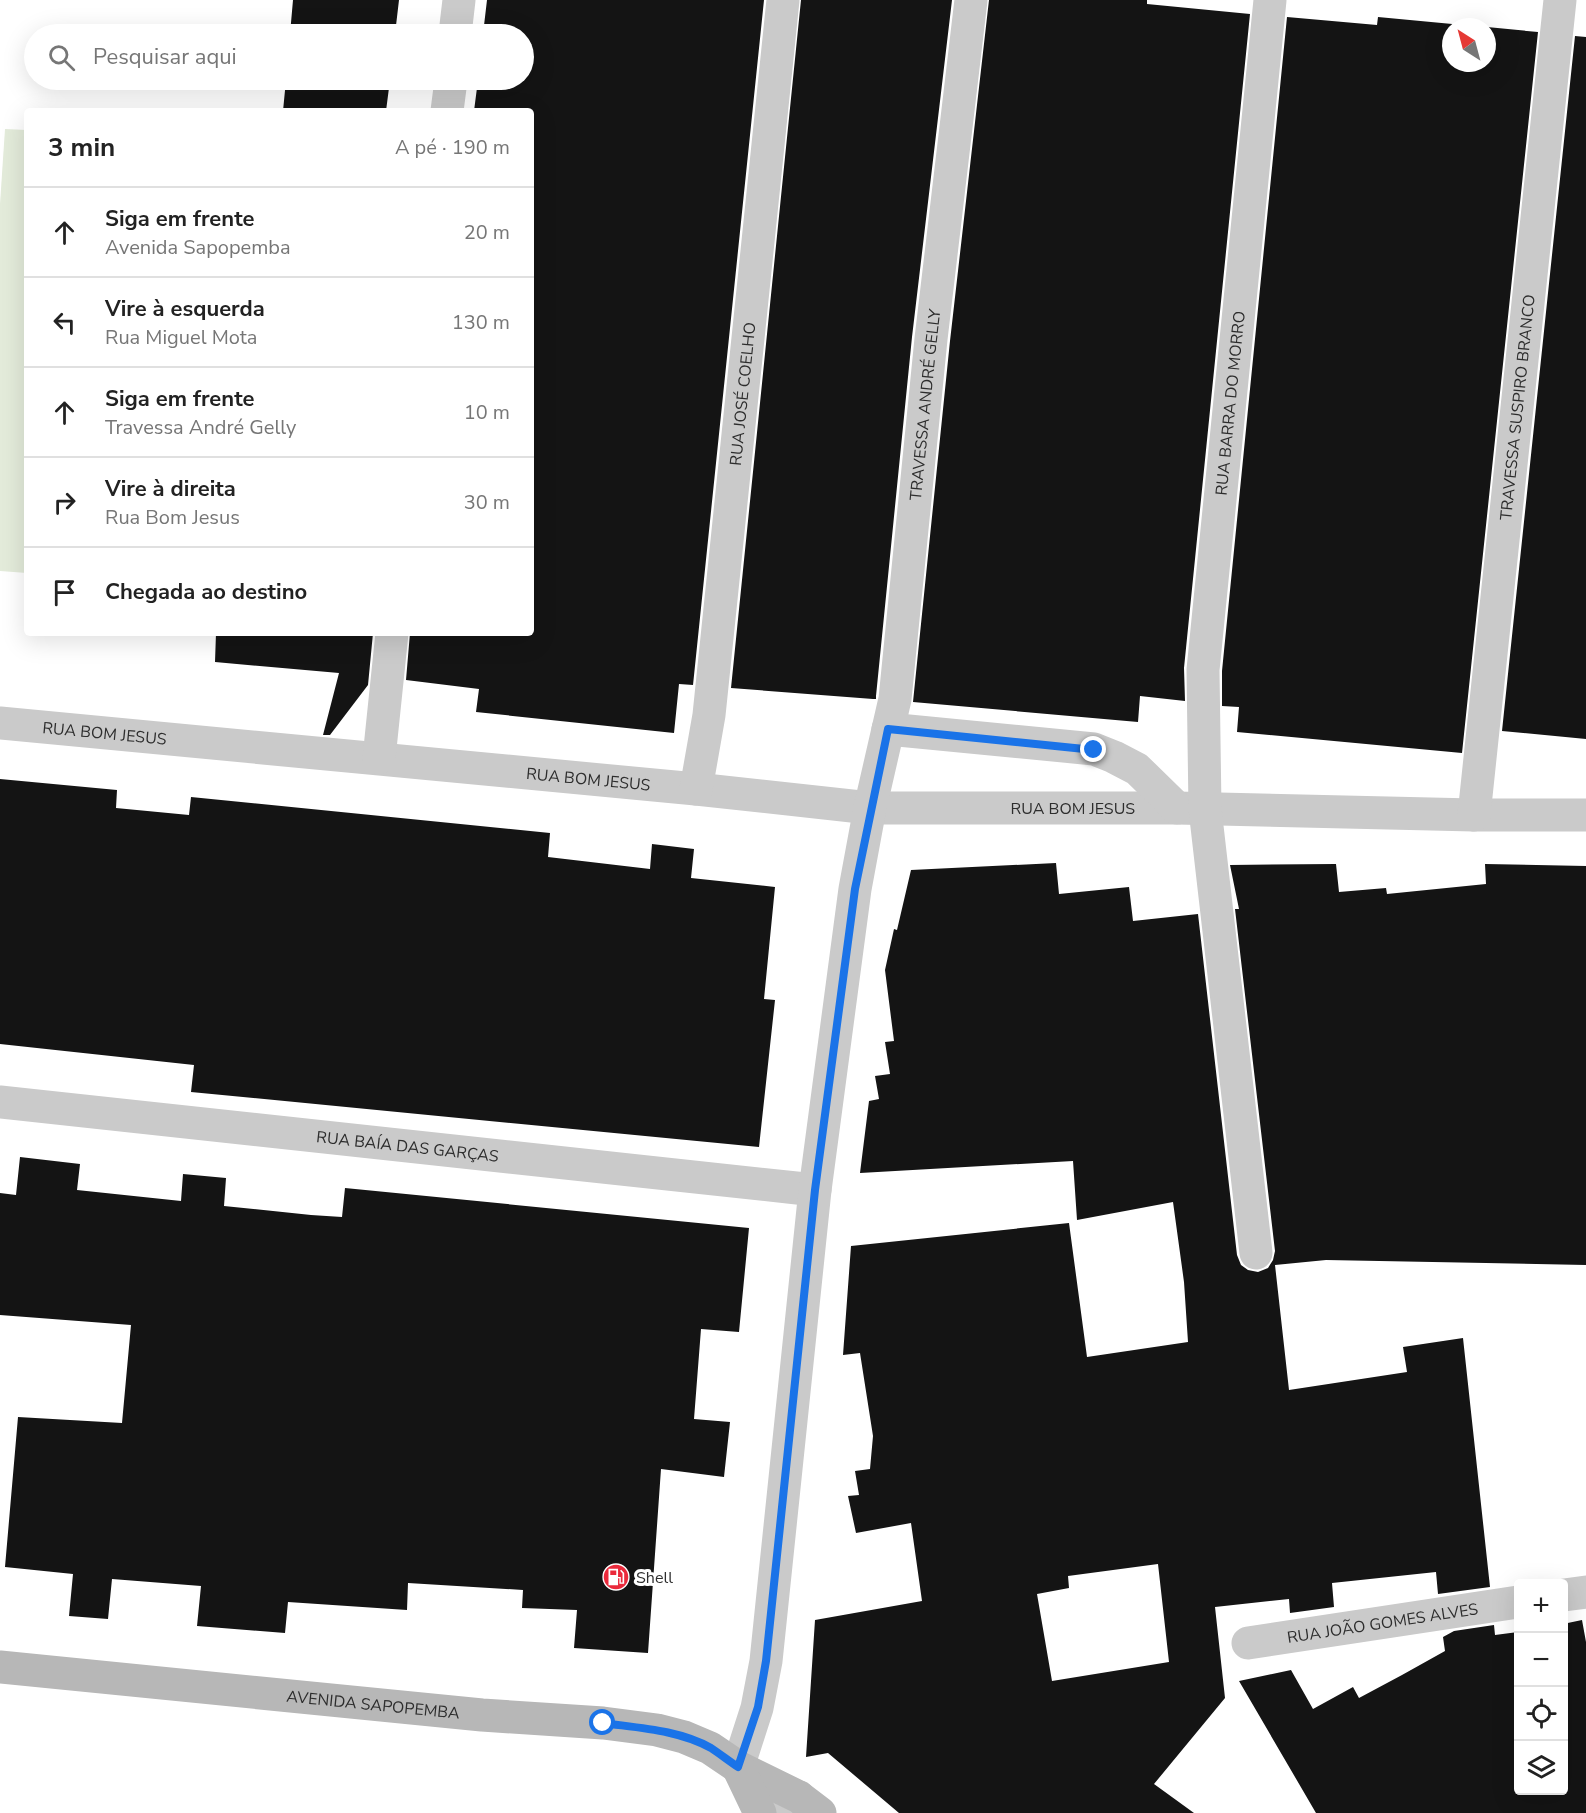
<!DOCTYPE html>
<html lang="pt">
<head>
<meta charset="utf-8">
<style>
  body { margin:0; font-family:"Nunito Sans",sans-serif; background:#f6f6f6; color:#222 }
  .controls { position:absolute; right:18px; bottom:18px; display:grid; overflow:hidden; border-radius:6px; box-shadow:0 6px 24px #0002 }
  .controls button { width:54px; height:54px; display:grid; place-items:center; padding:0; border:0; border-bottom:2px solid #e0e0e0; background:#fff; color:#222; font:30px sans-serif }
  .compass { position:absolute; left:1442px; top:18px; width:54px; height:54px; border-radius:50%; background:#fff; box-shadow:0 6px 24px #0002; rotate:324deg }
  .stop { position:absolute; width:18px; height:18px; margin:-14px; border:4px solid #1a73e8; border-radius:50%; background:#fff }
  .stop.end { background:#1a73e8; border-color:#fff; box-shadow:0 2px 6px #0008 }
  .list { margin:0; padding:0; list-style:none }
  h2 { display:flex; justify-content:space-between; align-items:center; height:78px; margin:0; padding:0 24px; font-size:26px }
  h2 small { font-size:20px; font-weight:400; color:#767676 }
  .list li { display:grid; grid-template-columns:39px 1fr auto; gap:18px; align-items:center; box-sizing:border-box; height:90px; padding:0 24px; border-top:2px solid #e0e0e0 }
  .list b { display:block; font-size:22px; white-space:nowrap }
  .list p { margin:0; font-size:20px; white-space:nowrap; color:#767676 }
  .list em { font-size:20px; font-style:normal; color:#767676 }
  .icon { flex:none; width:33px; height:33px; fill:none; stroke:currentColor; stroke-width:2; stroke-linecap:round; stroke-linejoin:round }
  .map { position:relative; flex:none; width:1586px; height:1813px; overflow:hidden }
  .search { position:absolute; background:#fff; box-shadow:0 6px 24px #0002; left:24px; top:24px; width:510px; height:66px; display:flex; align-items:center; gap:15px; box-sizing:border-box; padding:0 21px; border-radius:33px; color:#767676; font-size:22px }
  .panel { position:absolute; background:#fff; box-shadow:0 6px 24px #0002; left:24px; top:108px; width:510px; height:528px; border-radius:6px }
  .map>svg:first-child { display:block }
</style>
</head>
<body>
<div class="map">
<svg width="1586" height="1813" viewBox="0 0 1586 1813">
  <rect width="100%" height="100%" fill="#fff"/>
  <path fill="#e3ebda" d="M5 129 27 130V573L0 571V204Z"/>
  <path fill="#141414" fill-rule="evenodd" d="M293 0H399L395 34H290Z
    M487 0H764L693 685 679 684 674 733 476 712 479 689 406 680 410 633H531V111H474L478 80H524V34H483Z
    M801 0H952L912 337 876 696V699H873L731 688Z
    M989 0H1147V4L1250 14 1184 668 1185 701 1140 696 1138 722 913 702 950 341Z
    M1287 17 1377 25 1378 17 1484 27H1451V63H1487V27L1538 32 1462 753 1237 732 1239 707 1222 706V671Z
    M1575 36 1586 37V739L1502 731Z
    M286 80H390L386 111H283Z
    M216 633H373L368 685 330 735H323L339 673 215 662Z
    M0 779 117 790 116 808 189 815 191 797 550 833 548 857 650 869 652 844 694 849 691 878 775 887 764 999 775 1000 759 1147 191 1092 194 1065 0 1044Z
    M1056 863 1059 894 1129 887 1133 921 1198 914 1237 1255 1241 1265 1248 1270 1258 1272 1268 1268 1273 1260 1275 1251 1235 909H1239L1230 865 1336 864 1339 892 1386 888 1387 894 1486 884 1485 864 1586 866V1265L1326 1260 1275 1265 1289 1390 1407 1372 1403 1347 1463 1338 1490 1587 1438 1594 1436 1572 1332 1583 1334 1607 1290 1613 1289 1599 1215 1607 1225 1698 1154 1784 1194 1813H899L828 1753 806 1757 815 1620 922 1601 911 1523 856 1533 848 1496 859 1495 855 1471 870 1469 873 1436 860 1353 843 1355 851 1246 1069 1223 1087 1357 1188 1342 1184 1282 1173 1202 1077 1220 1073 1161 860 1173 869 1101 879 1099 875 1076 890 1074 885 1042 894 1041 885 970 894 929 897 930 911 870ZM1158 1564 1169 1662 1052 1681 1037 1594 1069 1588 1068 1576Z
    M20 1157 80 1164 77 1190 181 1201 183 1174 226 1178 224 1206 311 1215 342 1217 345 1188 749 1228 739 1332 701 1329 694 1419 730 1422 724 1477 661 1469 648 1653 574 1648 577 1610 522 1608 523 1590 408 1583 407 1610 288 1602 285 1633 197 1626 201 1586 112 1579 108 1619 69 1616 73 1574 5 1567 18 1417 122 1423 131 1325 0 1315V1193L16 1195Z
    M1582 1620 1586 1642V1813H1316L1239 1681 1291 1670 1313 1709 1353 1687 1359 1698 1402 1675 1445 1651 1443 1637 1454 1631 1494 1625 1495 1635 1518 1632V1791H1563V1624Z"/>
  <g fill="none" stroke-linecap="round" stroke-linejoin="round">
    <g stroke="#cacaca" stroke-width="33">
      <path d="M455 34 459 0"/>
      <path d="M447 111 451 80"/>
      <path id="s1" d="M0 723 696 789 870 808H1177L1474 815H1586"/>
      <path d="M888 729 1094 749 1114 757 1137 769 1177 808"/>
      <path d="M379 758 392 633"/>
      <path id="s2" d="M696 789 709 715 783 0"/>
      <path id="s3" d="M1474 815 1560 0"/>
      <path id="s4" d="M0 1102 815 1190"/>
      <path id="s5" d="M1256 1253 1205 809 1203 670 1270 0"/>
      <path d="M1564 1595 1586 1592"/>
      <path id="s6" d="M1248 1643 1518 1602"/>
      <path id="s7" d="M738 1767 757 1708 766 1661 815 1190 855 889 870 808 895 699 931 339 971 0"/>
      <path d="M785 1813 799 1797"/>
    </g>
    <g stroke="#b7b7b7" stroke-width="33">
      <path id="s8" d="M0 1667 482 1715 603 1723 657 1730 684 1737 710 1748 738 1767 799 1797 820 1813"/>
      <path d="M738 1767 760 1813"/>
    </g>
  </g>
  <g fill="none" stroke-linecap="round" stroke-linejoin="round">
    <path stroke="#1a73e8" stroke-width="8" d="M603 1723C639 1728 679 1730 711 1748 720 1754 729 1761 738 1767L758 1707 766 1661 815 1190 855 889 888 729 1094 750"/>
  </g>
  <defs>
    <symbol id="fuel-disc" viewBox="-11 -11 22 22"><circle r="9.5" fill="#ea293b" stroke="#fff"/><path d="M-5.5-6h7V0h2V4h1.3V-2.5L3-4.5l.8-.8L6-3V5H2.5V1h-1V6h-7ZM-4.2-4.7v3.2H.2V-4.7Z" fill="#fff"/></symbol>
  </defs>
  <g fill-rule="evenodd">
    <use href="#fuel-disc" x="601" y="1562" width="30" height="30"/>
  </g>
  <g text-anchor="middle" stroke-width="6" stroke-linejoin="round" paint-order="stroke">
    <g font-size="16" fill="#2d2d2d" stroke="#fff">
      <text dy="6" stroke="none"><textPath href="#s2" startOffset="398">RUA JOSÉ COELHO</textPath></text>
      <text dy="6" stroke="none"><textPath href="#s5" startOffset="854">RUA BARRA DO MORRO</textPath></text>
      <text dy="6" stroke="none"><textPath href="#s7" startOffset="1377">TRAVESSA ANDRÉ GELLY</textPath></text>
      <text dy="6" stroke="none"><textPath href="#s3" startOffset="410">TRAVESSA SUSPIRO BRANCO</textPath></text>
      <text dy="6" stroke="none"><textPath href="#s1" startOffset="105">RUA BOM JESUS</textPath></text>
      <text dy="6" stroke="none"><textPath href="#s1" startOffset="591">RUA BOM JESUS</textPath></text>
      <text dy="6" stroke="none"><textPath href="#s1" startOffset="1077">RUA BOM JESUS</textPath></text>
      <text dy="6" stroke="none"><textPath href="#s4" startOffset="410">RUA BAÍA DAS GARÇAS</textPath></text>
      <text dy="6" stroke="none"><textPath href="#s6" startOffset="136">RUA JOÃO GOMES ALVES</textPath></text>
      <text dy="6" stroke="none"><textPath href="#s8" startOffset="375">AVENIDA SAPOPEMBA</textPath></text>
    </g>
    <g font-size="16" fill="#2d2d2d" stroke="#fff" text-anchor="start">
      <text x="636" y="1583">Shell</text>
    </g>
  </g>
</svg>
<div class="controls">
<button>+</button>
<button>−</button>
<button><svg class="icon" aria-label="locate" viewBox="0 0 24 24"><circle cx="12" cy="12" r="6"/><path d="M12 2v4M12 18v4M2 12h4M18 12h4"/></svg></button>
<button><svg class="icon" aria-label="layers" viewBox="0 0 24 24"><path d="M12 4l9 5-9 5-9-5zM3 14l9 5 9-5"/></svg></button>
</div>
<svg class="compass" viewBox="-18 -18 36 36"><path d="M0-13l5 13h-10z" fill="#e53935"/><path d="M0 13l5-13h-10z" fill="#767676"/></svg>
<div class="stop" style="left:603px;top:1723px"></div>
<div class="stop end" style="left:1094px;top:750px"></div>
<div class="search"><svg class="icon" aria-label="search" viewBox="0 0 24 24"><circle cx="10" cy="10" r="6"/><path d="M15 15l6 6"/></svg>Pesquisar aqui</div>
<section class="panel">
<h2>3 min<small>A pé · 190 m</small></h2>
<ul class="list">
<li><svg class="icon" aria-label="ahead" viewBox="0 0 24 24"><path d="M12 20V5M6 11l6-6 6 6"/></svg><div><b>Siga em frente</b><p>Avenida Sapopemba</p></div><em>20 m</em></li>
<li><svg class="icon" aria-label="left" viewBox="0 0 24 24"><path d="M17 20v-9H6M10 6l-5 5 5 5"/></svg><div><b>Vire à esquerda</b><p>Rua Miguel Mota</p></div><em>130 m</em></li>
<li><svg class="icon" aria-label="ahead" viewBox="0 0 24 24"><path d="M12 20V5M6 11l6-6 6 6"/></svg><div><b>Siga em frente</b><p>Travessa André Gelly</p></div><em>10 m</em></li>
<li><svg class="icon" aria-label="right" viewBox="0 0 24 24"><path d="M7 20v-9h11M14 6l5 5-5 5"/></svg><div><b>Vire à direita</b><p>Rua Bom Jesus</p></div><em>30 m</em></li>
<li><svg class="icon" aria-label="arrive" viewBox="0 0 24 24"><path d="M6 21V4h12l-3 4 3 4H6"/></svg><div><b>Chegada ao destino</b></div></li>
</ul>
</section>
</div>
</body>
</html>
